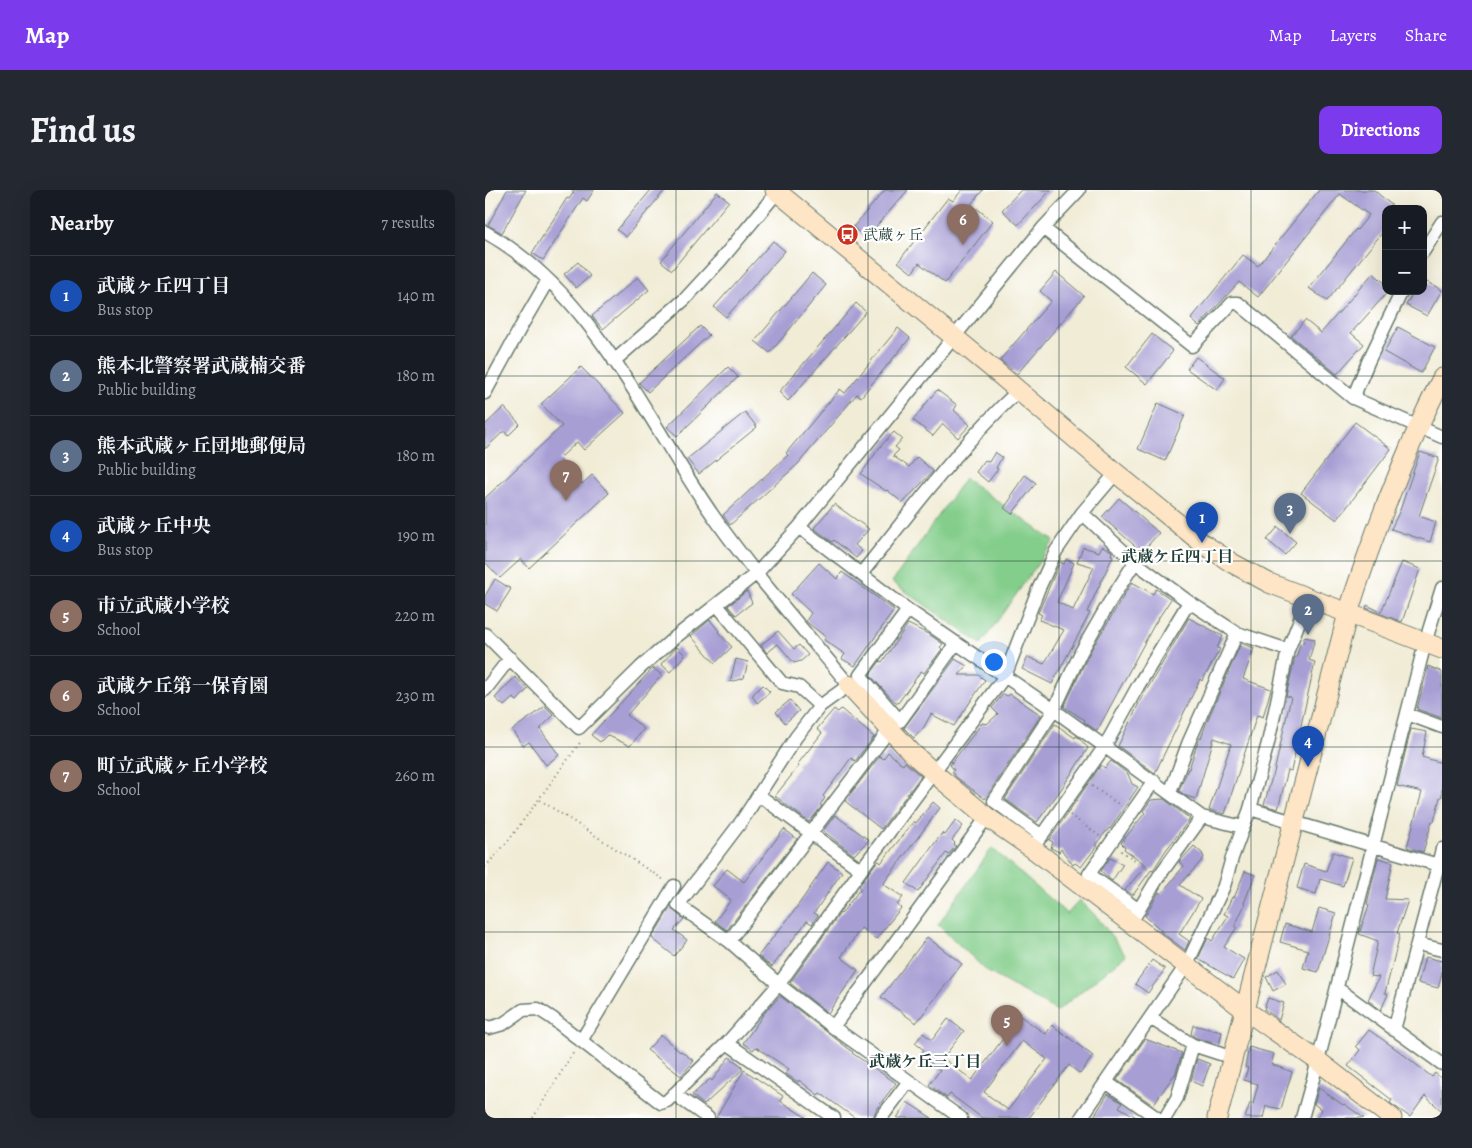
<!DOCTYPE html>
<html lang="en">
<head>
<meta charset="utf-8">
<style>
  body { margin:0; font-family:Alegreya,"Noto Serif JP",serif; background:#242831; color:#f1f3f6 }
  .controls { position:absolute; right:15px; top:15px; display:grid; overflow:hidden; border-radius:10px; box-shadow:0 5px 20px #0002 }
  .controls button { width:45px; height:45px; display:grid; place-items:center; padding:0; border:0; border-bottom:1px solid #363941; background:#171b24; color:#f1f3f6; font:25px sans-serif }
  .you { position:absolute; left:508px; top:471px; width:18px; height:18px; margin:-12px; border:4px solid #fff; border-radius:50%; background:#1a73e8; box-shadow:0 0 0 8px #1a73e833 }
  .badge { display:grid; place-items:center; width:32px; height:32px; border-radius:50%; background:#7c3aed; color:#fff; font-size:16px; font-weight:700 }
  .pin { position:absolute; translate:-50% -41px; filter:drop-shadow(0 1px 2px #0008) }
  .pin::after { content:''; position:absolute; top:26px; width:18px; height:15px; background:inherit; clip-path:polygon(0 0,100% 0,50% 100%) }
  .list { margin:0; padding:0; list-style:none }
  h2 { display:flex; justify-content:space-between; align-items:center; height:65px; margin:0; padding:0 20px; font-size:21px }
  h2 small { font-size:16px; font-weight:400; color:#9ea1a6 }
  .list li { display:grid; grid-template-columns:32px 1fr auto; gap:15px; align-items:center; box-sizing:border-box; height:80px; padding:0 20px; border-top:1px solid #363941 }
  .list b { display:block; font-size:19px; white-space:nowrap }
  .list p { margin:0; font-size:16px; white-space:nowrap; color:#9ea1a6 }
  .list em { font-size:16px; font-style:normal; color:#9ea1a6 }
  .map { position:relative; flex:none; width:957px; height:928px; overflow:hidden; border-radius:10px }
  header { display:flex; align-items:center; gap:30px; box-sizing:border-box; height:70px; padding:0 25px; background:#7c3aed; color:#fff }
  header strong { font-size:24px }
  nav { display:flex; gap:28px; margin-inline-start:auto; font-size:18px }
  .intro { display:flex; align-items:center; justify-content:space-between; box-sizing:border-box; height:120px; padding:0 30px }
  h1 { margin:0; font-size:35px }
  .button { padding:12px 22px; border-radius:10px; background:#7c3aed; color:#fff; font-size:18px; font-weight:700 }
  main { display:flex; gap:30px; padding:0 30px }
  aside { flex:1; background:#171b24; border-radius:10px; box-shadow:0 5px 20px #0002 }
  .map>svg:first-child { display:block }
</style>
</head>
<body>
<header>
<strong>Map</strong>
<nav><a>Map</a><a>Layers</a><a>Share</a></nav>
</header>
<div class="intro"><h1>Find us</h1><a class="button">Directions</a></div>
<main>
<aside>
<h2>Nearby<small>7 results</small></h2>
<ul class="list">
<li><span class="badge" style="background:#1a4fb4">1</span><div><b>武蔵ヶ丘四丁目</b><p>Bus stop</p></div><em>140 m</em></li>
<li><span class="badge" style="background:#5c6f8a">2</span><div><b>熊本北警察署武蔵楠交番</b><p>Public building</p></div><em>180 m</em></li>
<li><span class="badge" style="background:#5c6f8a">3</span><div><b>熊本武蔵ヶ丘団地郵便局</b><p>Public building</p></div><em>180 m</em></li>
<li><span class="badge" style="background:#1a4fb4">4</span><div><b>武蔵ヶ丘中央</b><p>Bus stop</p></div><em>190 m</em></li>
<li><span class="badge" style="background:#8d6e63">5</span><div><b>市立武蔵小学校</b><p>School</p></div><em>220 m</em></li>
<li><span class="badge" style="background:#8d6e63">6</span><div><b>武蔵ケ丘第一保育園</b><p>School</p></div><em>230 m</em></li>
<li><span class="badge" style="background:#8d6e63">7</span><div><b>町立武蔵ヶ丘小学校</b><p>School</p></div><em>260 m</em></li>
</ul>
</aside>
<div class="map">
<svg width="957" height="928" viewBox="0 0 957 928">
  <rect width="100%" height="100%" fill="#fff"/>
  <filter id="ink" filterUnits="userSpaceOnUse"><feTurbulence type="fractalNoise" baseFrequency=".02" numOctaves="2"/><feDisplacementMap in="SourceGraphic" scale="10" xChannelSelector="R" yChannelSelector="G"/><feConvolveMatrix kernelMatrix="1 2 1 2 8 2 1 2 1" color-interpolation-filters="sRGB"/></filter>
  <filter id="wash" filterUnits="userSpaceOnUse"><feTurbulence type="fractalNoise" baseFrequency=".0096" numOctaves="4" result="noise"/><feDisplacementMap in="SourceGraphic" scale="20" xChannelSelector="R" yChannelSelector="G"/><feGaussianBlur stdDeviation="1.12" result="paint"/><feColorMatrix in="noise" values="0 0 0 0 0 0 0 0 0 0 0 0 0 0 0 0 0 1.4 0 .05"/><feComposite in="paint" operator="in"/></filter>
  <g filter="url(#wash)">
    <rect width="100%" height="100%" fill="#f1ecd6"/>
    <path fill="#84ce8b" stroke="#528660" d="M480 288 569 351 496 454 407 392Z
      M507 658 582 724 595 710 612 727 641 765 572 821 503 782 453 735Z"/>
    <g id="blocks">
      <path fill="#a79ed4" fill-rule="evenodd" d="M22 0H41L17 43 3 35Z
        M86 0H109L102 11 98 8 58 70 47 63 82 8 84 9 89 2Z
        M166 0H180L141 47 132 40Z
        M400 0H423L381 48 368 37Z
        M477 0H498L486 14 508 31 460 93 434 73 427 83 413 72 463 8 468 11Z
        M536 0H566L533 35 517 20Z
        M834 0H889L911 19H901V38L842 111 824 98 871 39 872 40 884 25 855 4 773 107 754 92 714 136 706 129 758 65 773 76Z
        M232 2 244 11 187 80 176 71Z
        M288 51 300 61 241 127 229 117Z
        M93 72 105 86 91 98 79 84Z
        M571 82 599 106 532 184 515 170 566 111 555 101Z
        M327 83 341 95 285 163 270 151Z
        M888 83 901 94V104L866 143 879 154 852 184 806 146 820 130 836 143Z
        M153 87 164 100 118 139 107 126Z
        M938 90 957 100 942 126 921 115 929 101H938Z
        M371 113 381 122 303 211 294 202Z
        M215 136 224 145 163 202 154 193Z
        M913 137 950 157 936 183 899 162Z
        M413 138 425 148 376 207 372 204 313 274 245 335 238 325 303 265 301 263 355 199 360 203Z
        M667 144 688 161 662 194 641 177Z
        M711 167 740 188 732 200 702 179Z
        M96 177 140 223 99 260 92 252 74 269 97 294 107 285 124 303 44 378 36 369 15 388 0 372V308L77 236 56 214Z
        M243 177 253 187 192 246 182 237Z
        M452 200 472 215 469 220 485 235 473 248 458 234 448 246 428 230Z
        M673 213 700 225 680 271 653 259Z
        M19 217 35 234 23 246 19 241 0 259V235Z
        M260 222 272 237 214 284 202 269Z
        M870 232 906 259 852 330 816 303Z
        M409 242 417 249 410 257 414 260 408 266 424 277 432 267 448 281 418 313 402 300 401 301 376 284 395 257Z
        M510 262 517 267 511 278 513 279 503 292 491 282 500 270 504 272Z
        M935 262 954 268 934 326 951 332 945 352 906 339 915 320Z
        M540 285 551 293 527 324 519 318 527 307 526 305Z
        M634 308 674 343 657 362 617 327Z
        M349 314 384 339 370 355 377 361 371 368 349 350 347 352 329 338Z
        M793 337 811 352 800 365 782 350Z
        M617 356 625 360 627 362 626 365 628 366 602 422 605 423 567 494 537 479 543 467 559 474 579 440 554 430 557 425 553 423 575 372 579 374 581 369 589 373 572 412 588 420 609 377 592 372 598 357 614 362Z
        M917 372 935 379 917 432 881 418 882 415 896 422Z
        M334 373 352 389 357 382 409 420 370 476 357 469 360 464 339 450 341 447 324 434 321 431 326 423 306 404Z
        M10 389 26 399 12 421 0 414V406Z
        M647 392 668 404 671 399 686 409 669 435 612 541 599 532 600 530 579 517 605 462Z
        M262 401 267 413 251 425 243 416Z
        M704 428 738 446 732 458 735 459 717 491 715 489 670 583 633 556 655 511Z
        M225 430 234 441 233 442 247 457 230 473 206 446Z
        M423 434 445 445 458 454 455 457 457 459 439 483 436 481 413 513 409 511 385 485 395 471 397 472Z
        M293 441 309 459 314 455 323 465 316 471 309 473 293 454 282 463 276 455Z
        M819 447 830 449 824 470 830 472 806 581 803 580 793 619 779 615 787 587H788L806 507 801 506 810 467 811 468 815 454 818 453Z
        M756 453 769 458 758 489 786 499 778 527 772 525 740 624 724 620 746 554 729 548 711 609 701 606 694 601 703 579H704L711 557 715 548H716L721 534Z
        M192 457 200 465 185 482 176 474Z
        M251 469 263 472 259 488 245 492Z
        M470 469 482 476 474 485H493L500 490 469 536 446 524 439 537 429 548 419 538Z
        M943 476 957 482V528L932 519Z
        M168 478 177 485 142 525 159 539 145 556 122 545 115 552 106 545Z
        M30 487 43 499 32 511 28 508 19 516 10 508Z
        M278 495 285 502 272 513 268 507V504Z
        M518 504 523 506 525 504 556 525 500 609 471 587 467 582 469 580 465 575 497 533 502 534 513 524 507 518Z
        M305 510 314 521 300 533 291 522Z
        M60 516 69 525 55 539 74 565 61 575 44 552 38 556 27 540 50 524Z
        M349 519 353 522 356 519 389 547 370 571 366 568 338 606 340 608 335 615 337 616 324 632 290 606 314 576 312 575 337 543 332 539Z
        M570 534 590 548 591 546 593 547 603 558 577 598 552 632 520 609Z
        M926 539 942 542 937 567 957 573V607H955L949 632 947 631 938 662 922 657 937 602 912 596Z
        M403 562 418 575 420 572 423 575 436 586 396 639 360 611 395 566 398 569Z
        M626 571 643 584 647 594 653 597 625 639 624 638 610 655 612 656 596 677 590 673 588 675 576 659 574 662 566 658 568 652 564 650 616 575 620 578Z
        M679 609 705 629 681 660 668 680 667 679 648 705 640 700 661 675 639 659 640 657 636 653 660 623 658 621 666 610Z
        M448 612 455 618 398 694 418 707 412 715 416 718 391 749 376 738 356 767 373 780 343 823 305 793 355 723 356 724 376 698 374 696 391 673 394 671 396 673 429 631 431 633Z
        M350 625 384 650 369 665 338 641Z
        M471 630 478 636 467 650 470 653 469 655 471 656 464 664 461 663 433 702 421 693 457 643 460 645Z
        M299 639 312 649 242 740 230 731 246 710 228 696 242 679 259 692Z
        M709 656 717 663 719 668 695 695 716 709 694 744 704 751 700 760 676 742V740L660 726 674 702 676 704 699 676 694 672Z
        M848 662 867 668 858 696 835 689 831 704 812 698 819 674 841 681Z
        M625 668 638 674 627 691 616 681Z
        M893 668 908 672 900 709 923 710 912 743 915 744 900 803 903 804 896 820 883 810 894 787 885 786 893 751 874 744 884 715 882 714Z
        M343 672 357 682 329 723 333 725 327 734 322 731 287 777 273 766 307 724Z
        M760 681 770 685 759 713 760 714 750 736 752 737 739 757 759 769 748 789 713 769 723 748 727 751 743 726 739 724 747 707 749 708Z
        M185 718 199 729 189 740 202 750 189 766 167 748Z
        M834 718 851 723 833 782 818 778 823 760 795 752 800 734 827 742Z
        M442 747 477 774 431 833 396 807Z
        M940 767 957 771V784L953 798 933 793Z
        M667 770 680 779 663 803 650 794Z
        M793 780 801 794 788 801 781 787Z
        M295 806 368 862 367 863 411 893 392 918 388 928H370L335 903 333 905 314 890 313 892 301 884 304 879 271 857 268 860 258 853 281 821Z
        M783 808 799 813 794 830 779 819Z
        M535 826 561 844 567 835 608 866 595 884 584 875 544 928H497L465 904 462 908 444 895 455 880 435 866 439 860 430 853 438 843 447 850 463 829 479 841 458 868 487 890ZM537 851 562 869 523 920 499 902Z
        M708 835 737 842 734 855 711 848 706 844Z
        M884 840 914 861 947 887 950 883 957 889V921L940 906 925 927 905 913 907 910 863 876 875 860 871 856Z
        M176 845 195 862 196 861 209 871 196 886 162 860Z
        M660 849 697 863 690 885H689L668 915 632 890Z
        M764 857 789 864 786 874 807 882 796 919 781 916 778 928H760L765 913 768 914 773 894 759 890 763 878 760 877Z
        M244 867 257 876 256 878 258 879 219 915 207 905 225 889 227 891Z
        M712 869 725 874 717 896 706 891Z
        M259 880 298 906 295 911 322 928H231Z
        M834 898 858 915 859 914 879 928H831L837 920 829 914Z
        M623 904 637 913 634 917 653 928H608Z
        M422 912 447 928H412Z"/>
    </g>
  </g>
  <g filter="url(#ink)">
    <use href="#blocks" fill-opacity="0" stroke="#687a6d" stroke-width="1"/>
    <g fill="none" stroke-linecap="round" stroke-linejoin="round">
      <defs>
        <path id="street" d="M558 38 707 156 747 113H753L868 208 957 247
          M0 42C108 102 161 230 229 327 270 386 319 440 364 495L335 516 311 547 256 632 193 715 244 751 298 798 348 837 476 928
          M938 62 957 32
          M129 171 200 109 235 71 294 0
          M0 203 38 133 63 90
          M868 208 883 172 917 101
          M597 323 650 372 704 412 752 443 803 460
          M314 337 423 420 569 520 717 627 758 637
          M376 384C426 322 474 256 533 201
          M232 415 297 493 314 497 335 516
          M423 420 375 485 415 531 471 453
          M0 444 94 538 156 477 188 449 272 383 314 337 558 38 594 0
          M0 500 25 468
          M922 524 957 537
          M685 603 703 554 752 443
          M275 606 376 680
          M765 619 953 675 909 840
          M557 646 509 611 569 520 596 462 624 413 650 372
          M552 652 620 556 653 496 704 412
          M953 675 957 659
          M654 720 604 684 669 591
          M650 726 674 686 717 627
          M244 751 405 539
          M932 754 957 760
          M852 798 957 874
          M665 828 708 855 748 868
          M0 836 4 838 18 834 38 820 53 819 67 828 176 913 182 911 242 853 294 794 376 680 520 486 553 400 571 361 597 323 631 283
          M348 837 502 627
          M96 851 189 696
          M242 853 349 928
          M621 892 672 928
          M189 904 223 928
          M396 928 424 891
          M596 928 702 774 739 696 747 668 765 619 783 553 803 460 823 409
          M680 928 692 908 708 855
          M817 928 833 871 940 453 957 398"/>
        <path id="secondary" d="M290 0 508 179 631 283 717 353 747 373 784 393 957 459
          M364 495 426 562 449 583 502 627 548 659 760 820 833 871 907 928
          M732 928 863 423C889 342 919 263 957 188"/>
      </defs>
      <use href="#street" stroke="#687a6d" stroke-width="15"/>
      <use href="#secondary" stroke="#687a6d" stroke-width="21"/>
      <path stroke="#687a6d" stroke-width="2" stroke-dasharray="1 4" stroke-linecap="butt" d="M607 596 636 616
        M55 610 179 690
        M585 625 616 647
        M636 661 664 679
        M0 677 24 650 97 550
        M48 928 90 860"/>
      <use href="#street" stroke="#fff" stroke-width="12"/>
      <use href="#secondary" stroke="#fde5c5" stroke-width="19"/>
    </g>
  </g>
  <path fill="none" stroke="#1f3d34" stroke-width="1" stroke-opacity="0.55" d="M191 0V928M383 0V928M574 0V928M766 0V928M0 186H957M0 371H957M0 557H957M0 742H957"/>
  <defs>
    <symbol id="bus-disc" viewBox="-11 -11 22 22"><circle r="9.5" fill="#c8321e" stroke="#fff"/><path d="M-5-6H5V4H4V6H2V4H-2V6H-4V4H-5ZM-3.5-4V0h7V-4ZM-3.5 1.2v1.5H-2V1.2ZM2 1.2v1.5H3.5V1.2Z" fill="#fff"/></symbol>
  </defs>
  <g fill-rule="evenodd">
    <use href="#bus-disc" x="350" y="32" width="25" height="25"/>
  </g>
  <g text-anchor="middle" stroke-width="4.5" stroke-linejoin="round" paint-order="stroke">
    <g font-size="15" fill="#1f3d34" stroke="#fff" text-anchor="start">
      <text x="378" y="50">武蔵ヶ丘</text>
    </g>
    <g font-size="16" font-weight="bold" fill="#1f3d34" stroke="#fff">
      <text x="692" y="372">武蔵ケ丘四丁目</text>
      <text x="440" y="877">武蔵ケ丘三丁目</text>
    </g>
  </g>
</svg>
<div class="controls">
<button>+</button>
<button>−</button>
</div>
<div class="you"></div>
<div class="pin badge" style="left:717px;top:353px;background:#1a4fb4">1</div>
<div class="pin badge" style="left:823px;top:445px;background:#5c6f8a">2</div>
<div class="pin badge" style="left:805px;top:344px;background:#5c6f8a">3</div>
<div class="pin badge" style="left:823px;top:577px;background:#1a4fb4">4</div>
<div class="pin badge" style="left:522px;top:856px;background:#8d6e63">5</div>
<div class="pin badge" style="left:478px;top:55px;background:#8d6e63">6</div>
<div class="pin badge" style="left:81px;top:311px;background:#8d6e63">7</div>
</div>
</main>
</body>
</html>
